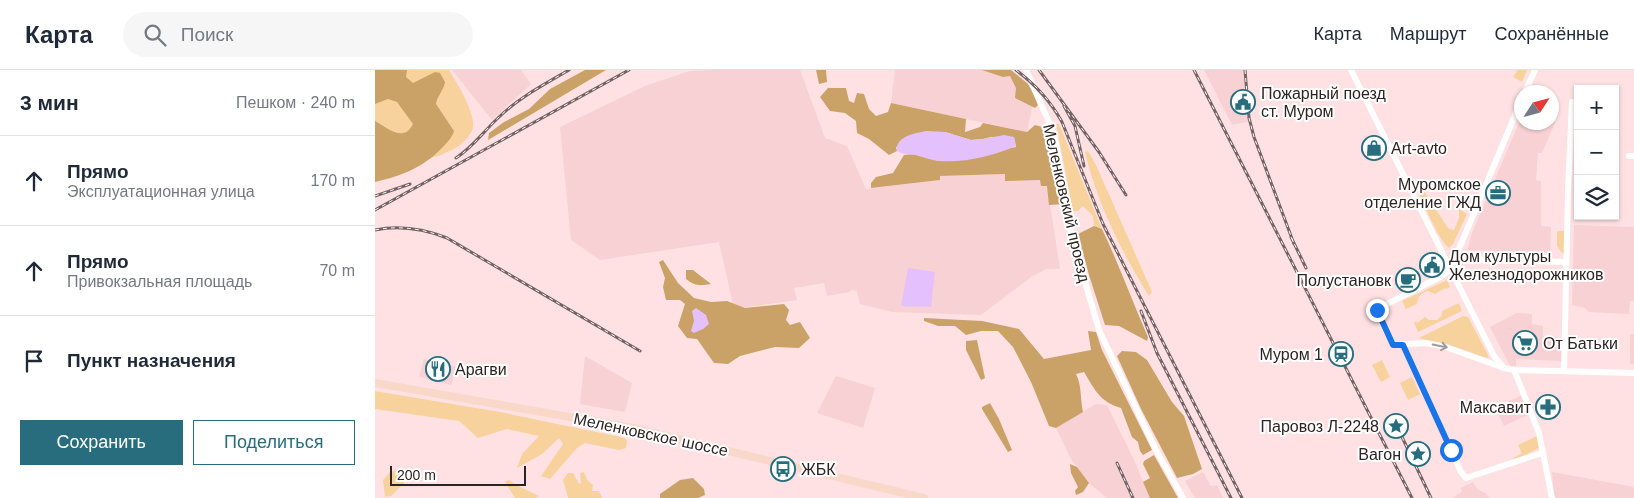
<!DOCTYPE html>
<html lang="ru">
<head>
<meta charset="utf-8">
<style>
  body { margin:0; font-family:Arial,sans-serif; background:#f6f6f7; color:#1f2937 }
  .controls { position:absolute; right:15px; top:15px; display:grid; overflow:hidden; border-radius:0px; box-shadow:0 1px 4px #0004 }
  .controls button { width:45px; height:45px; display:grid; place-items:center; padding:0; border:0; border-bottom:1px solid #e0e1e3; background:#fff; color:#1f2937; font:25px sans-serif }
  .compass { position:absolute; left:1139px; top:15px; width:45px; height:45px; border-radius:50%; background:#fff; box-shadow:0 1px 4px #0004; rotate:54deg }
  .scale { position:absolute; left:15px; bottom:12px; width:136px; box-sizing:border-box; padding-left:5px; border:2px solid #2e2324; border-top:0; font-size:14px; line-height:18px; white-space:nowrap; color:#2e2324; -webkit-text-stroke:4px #fff; paint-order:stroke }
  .stop { position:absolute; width:15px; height:15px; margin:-11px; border:4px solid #1a73e8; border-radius:50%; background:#fff }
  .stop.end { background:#1a73e8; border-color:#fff; box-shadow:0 1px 5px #0008 }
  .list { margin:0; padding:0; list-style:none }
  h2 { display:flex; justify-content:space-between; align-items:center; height:65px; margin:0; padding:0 20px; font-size:21px }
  h2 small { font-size:16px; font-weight:400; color:#747a83 }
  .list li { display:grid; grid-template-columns:32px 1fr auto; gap:15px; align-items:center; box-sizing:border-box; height:90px; padding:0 20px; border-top:1px solid #e0e1e3 }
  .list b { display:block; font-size:19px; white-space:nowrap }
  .list p { margin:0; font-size:16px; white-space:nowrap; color:#747a83 }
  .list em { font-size:16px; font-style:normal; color:#747a83 }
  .actions { display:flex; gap:10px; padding:15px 20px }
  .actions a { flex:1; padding:11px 0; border:1px solid #286d7d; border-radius:0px; text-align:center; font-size:18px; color:#286d7d }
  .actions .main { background:#286d7d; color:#fff }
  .icon { flex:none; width:28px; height:28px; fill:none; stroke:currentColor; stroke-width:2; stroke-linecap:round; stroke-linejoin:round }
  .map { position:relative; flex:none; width:1259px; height:428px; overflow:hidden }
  header { display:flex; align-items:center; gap:30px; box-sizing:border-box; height:70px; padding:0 25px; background:#fff; border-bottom:1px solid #e0e1e3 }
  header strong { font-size:24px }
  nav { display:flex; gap:28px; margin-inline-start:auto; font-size:18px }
  .search { width:350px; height:45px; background:#f6f6f7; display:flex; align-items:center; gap:12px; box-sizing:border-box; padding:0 18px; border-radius:28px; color:#747a83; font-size:19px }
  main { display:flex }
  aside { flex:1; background:#fff }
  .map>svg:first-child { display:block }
</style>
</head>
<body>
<header>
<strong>Карта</strong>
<div class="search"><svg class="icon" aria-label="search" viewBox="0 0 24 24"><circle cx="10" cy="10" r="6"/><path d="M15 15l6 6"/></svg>Поиск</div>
<nav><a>Карта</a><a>Маршрут</a><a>Сохранённые</a></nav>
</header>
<main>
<aside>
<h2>3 мин<small>Пешком · 240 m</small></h2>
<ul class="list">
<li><svg class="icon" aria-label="ahead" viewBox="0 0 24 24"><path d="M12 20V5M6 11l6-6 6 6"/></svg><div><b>Прямо</b><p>Эксплуатационная улица</p></div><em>170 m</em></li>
<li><svg class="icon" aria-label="ahead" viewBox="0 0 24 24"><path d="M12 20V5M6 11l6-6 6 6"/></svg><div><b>Прямо</b><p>Привокзальная площадь</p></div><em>70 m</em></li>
<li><svg class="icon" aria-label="arrive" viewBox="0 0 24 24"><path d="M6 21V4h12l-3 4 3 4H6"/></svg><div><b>Пункт назначения</b></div></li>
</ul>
<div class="actions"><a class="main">Сохранить</a><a>Поделиться</a></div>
</aside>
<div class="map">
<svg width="1259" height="428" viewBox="0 0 1259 428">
  <rect width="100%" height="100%" fill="#ffe1e3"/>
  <path fill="#f7d1d3" d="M77 0H146L156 14 117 50Z
    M341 0H425L450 68 472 76 491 119 565 110V106L630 104 631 111 665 110 672 115 685 199H671L656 207 606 245 517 242 485 234 482 221 478 220 475 221V222L452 226 449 213 419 218 422 230 359 239 344 172 225 190 196 170 185 57 270 16 315 1Z
    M520 0H619L636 6 659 28 652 62 516 33Z
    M829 0H869L875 51 857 55Z
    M1146 48V52L1177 51 1180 53 1167 83H1163L1161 110 1166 111V156L1176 157 1175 183 1092 180 1097 163Z
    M1199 155 1259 157V231H1255L1254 244 1214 242 1210 238 1197 235Z
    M1142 243 1157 244V254L1168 256V267L1187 268V291L1141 289V296H1136L1133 292 1115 257Z
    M1255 264H1259V294H1255Z
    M210 286 257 313 250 342 205 334Z
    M49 289 82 297 76 315 44 307Z
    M461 306 500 318 488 358 442 343Z
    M1147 325 1155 344 1129 356 1120 338Z
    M721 334 732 335 759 390 775 428H732L714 413 696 389 681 358Z
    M828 402 836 416 842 415 848 428H820L810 411Z
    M1177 402 1259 417V428H1179Z
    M1098 412 1102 419 1112 424 1114 428H1077L1087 422 1086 418Z"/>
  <path fill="#f8d29d" d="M0 0H74C82 13 100 42 98 57 96 67 85 76 77 80 69 83 61 89 52 87 34 83 17 75 0 69Z
    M1143 0H1152L1147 12 1138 7Z
    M681 54H684L727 159 719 156 718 146 708 136 703 141H698Z
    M713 81 721 95 777 222 774 226C746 181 722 133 710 82Z
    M1048 120 1073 158 1079 160 1084 148V139L1092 144 1078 174 1074 178C1064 171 1049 134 1043 122Z
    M1184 161H1189L1190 163V183L1188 184 1182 176V162Z
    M1072 210 1075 217 1071 219 1070 218 1060 224 1053 221C1046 223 1043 226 1042 234L1031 239 1027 231Z
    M1084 233 1087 241 1043 262 1039 253 1041 251 1042 253 1050 247 1054 250H1062L1067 245V241Z
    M1088 246 1093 247 1114 287 1112 288 1075 275 1044 268Z
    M1007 290 1015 307 1006 312 997 295Z
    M1037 307 1045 324 1033 330 1025 313Z
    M0 321 125 342 250 368 252 371 251 378 244 380 210 373 202 378 175 409 166 406 188 374 184 368 167 384 142 398 147 384 164 366 132 359 103 368 84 351 0 339Z
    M1162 366 1164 377 1162 379 1140 390 1138 388 1147 383 1143 375Z
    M23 400 29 408 30 412 16 426 10 427 8 410 15 402Z
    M209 402 212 410 218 415 217 421H224L227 428H193L188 410 193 403H198L204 414 206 413 205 403Z
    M134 410 141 415 164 426 160 428H140L130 412Z"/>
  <path fill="#caa267" d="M0 0H32L31 7 38 13 60 2 65 3 70 12C69 20 62 26 61 34L79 61C77 68 73 71 68 77 49 97 27 106 0 112V51C12 58 29 73 38 54L22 32 13 29 0 34Z
    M210 0H231L113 70 114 63 129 52 154 39 175 19Z
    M441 0H451L452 12 444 14Z
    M607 0H636L653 14 659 25 663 35 660 38 640 28 641 18 635 6 628 7Z
    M453 18H471L474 31 479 33 482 23 489 24 494 39 501 46 513 42 516 33 591 49 590 62 605 57 608 53 652 62 660 55 671 58 680 92 688 134 674 135 672 116H666L665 110 630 111V104L565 106V110L496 118V113L501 107 518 103 529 85 538 84 564 91 641 77 639 67H616L608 69 596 70 570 62 521 77 522 81 514 85 494 69 482 63 481 51 470 43 455 41 445 27Z
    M719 156 727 159C744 194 757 231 773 267L772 271 744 256 730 255 714 205 703 164Z
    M288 190 303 213 319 228 336 232 352 231 370 238 409 234 414 240 411 250 415 255 425 252 435 268 424 278 400 277 365 286 353 294 339 293 322 269 312 268 303 256 310 234 305 230H291L288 217 290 208 284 192Z
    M311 200H318L336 214C325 216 320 216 311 209Z
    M549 248 607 251 644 259 669 289 716 280 713 261 721 262 727 280 777 380 768 385 765 381 763 372 757 367 746 338C725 332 720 320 709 302L701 304C707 316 705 328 708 342L681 358 674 356 656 312 638 277 623 261H606L591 265 580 256H563L549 251Z
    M602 270 610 308 606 310 591 280V271Z
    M747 281 761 282 772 290 797 332 809 346 827 399 818 404 802 408 766 339 742 286Z
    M615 333 624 349 637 380 633 382 607 339V337Z
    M779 385 803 428H775L768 412 775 408 768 394 769 391Z
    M695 394 702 397 714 413 708 422 701 425 700 421 703 417 696 403Z
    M318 408 329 419 330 425 323 428H285V424L305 410Z"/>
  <path fill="#e4c1fd" d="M552 61 570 62 596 70 608 69 629 65 639 67 641 76C617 86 590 93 564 91 556 90 548 87 541 85 533 84 529 85 522 81 520 66 541 63 552 61Z
    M533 198 560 202 556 237 526 236Z
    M321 238 331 245 334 254 328 259 319 263 316 261 319 251 317 241Z"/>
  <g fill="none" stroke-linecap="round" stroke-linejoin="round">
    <path stroke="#fff" stroke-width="6" d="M651 0 674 52 681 74 694 143 696 164 724 260 781 380 808 428
      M976 0 1119 286 1128 297
      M1150 22 1160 0
      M1146 31 1076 198 1069 205 1004 238 1002 240V243L1018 275 1049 273 1068 276 1129 298 1139 300 1259 303
      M1254 86H1259
      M1079 189 1191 192
      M1028 275 1086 402 1091 408 1167 383
      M1139 300 1164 363 1177 428
      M1189 301 1193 121 1197 32"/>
    <path stroke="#f9d8ca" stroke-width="8" d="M0 313 258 358 549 428"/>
    <defs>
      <path id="rail" d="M641 0C661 15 675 30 687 52L728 154 867 428
        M664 0 724 82 751 125
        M819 0 1037 428
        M870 0 874 48 879 67 919 174
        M689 36 700 56 709 96
        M81 88C98 77 108 62 123 48 143 28 170 14 194 0
        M0 126 35 114
        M0 140 254 0
        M0 160C25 155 49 159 72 168L265 281
        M916 167 931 198
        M766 241 782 283 856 428
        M1027 367 1056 428
        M742 393 758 428"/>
    </defs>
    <use href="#rail" stroke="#746264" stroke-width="3"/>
    <use href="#rail" stroke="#fff" stroke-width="1" stroke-dasharray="4" stroke-linecap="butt"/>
  </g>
  <defs><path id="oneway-shaft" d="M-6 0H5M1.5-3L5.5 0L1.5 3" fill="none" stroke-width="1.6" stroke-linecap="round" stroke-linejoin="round" transform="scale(1.25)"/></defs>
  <use stroke="#a19c9c" href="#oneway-shaft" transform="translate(1065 276) rotate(12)"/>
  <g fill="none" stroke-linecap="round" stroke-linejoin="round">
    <path stroke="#1a73e8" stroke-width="6" d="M1002 240 1018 275H1028L1076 380"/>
  </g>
  <defs>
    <symbol id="civic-ring" viewBox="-11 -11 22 22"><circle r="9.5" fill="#fff" stroke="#286d7d" stroke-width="1.5"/><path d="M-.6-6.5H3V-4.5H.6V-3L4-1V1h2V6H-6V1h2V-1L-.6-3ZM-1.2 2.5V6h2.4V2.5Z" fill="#286d7d"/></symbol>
    <symbol id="shop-ring" viewBox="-11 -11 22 22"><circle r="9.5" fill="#fff" stroke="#286d7d" stroke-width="1.5"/><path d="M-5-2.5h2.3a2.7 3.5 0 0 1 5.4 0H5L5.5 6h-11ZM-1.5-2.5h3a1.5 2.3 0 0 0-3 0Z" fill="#286d7d"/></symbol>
    <symbol id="office-ring" viewBox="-11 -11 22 22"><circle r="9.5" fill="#fff" stroke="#286d7d" stroke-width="1.5"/><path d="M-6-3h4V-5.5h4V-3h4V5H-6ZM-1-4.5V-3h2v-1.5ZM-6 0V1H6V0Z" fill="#286d7d"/></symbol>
    <symbol id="cafe-ring" viewBox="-11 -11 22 22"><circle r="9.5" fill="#fff" stroke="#286d7d" stroke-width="1.5"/><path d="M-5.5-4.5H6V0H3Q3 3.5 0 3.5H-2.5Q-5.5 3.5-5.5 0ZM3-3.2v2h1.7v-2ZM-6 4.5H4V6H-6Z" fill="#286d7d"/></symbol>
    <symbol id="supermarket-ring" viewBox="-11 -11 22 22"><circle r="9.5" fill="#fff" stroke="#286d7d" stroke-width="1.5"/><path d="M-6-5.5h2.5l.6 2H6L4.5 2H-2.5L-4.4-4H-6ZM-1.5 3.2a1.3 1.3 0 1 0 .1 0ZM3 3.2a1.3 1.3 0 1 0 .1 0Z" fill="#286d7d"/></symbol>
    <symbol id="station-ring" viewBox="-11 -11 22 22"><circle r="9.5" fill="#fff" stroke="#286d7d" stroke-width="1.5"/><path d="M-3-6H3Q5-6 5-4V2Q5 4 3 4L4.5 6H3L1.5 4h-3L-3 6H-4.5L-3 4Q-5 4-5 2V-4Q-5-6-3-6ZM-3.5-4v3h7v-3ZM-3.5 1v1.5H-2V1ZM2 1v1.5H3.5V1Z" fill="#286d7d"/></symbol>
    <symbol id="restaurant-ring" viewBox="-11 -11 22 22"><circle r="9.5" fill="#fff" stroke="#286d7d" stroke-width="1.5"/><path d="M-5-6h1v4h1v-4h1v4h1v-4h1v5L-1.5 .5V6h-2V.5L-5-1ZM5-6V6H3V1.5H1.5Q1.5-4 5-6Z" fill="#286d7d"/></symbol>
    <symbol id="pharmacy-ring" viewBox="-11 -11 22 22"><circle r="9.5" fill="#fff" stroke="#286d7d" stroke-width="1.5"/><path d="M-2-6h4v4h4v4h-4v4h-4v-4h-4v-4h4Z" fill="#286d7d"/></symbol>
    <symbol id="sight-ring" viewBox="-11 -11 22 22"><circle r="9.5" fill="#fff" stroke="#286d7d" stroke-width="1.5"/><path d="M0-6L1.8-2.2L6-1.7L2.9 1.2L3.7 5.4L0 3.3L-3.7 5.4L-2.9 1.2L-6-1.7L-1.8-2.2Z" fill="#286d7d"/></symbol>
    <symbol id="bus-ring" viewBox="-11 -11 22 22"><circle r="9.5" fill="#fff" stroke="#286d7d" stroke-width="1.5"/><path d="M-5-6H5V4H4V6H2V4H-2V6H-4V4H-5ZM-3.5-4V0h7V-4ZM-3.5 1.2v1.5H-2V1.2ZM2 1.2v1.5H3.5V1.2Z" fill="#286d7d"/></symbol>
  </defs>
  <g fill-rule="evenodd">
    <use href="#civic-ring" x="854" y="18" width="28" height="28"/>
    <use href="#shop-ring" x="985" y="64" width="28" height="28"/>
    <use href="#office-ring" x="1109" y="109" width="28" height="28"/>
    <use href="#civic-ring" x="1043" y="181" width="28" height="28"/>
    <use href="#cafe-ring" x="1019" y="196" width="28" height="28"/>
    <use href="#supermarket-ring" x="1136" y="259" width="28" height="28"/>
    <use href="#station-ring" x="952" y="270" width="28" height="28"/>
    <use href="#restaurant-ring" x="49" y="285" width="28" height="28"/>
    <use href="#pharmacy-ring" x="1159" y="323" width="28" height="28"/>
    <use href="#sight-ring" x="1007" y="342" width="28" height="28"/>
    <use href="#sight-ring" x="1029" y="370" width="28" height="28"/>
    <use href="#bus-ring" x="394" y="385" width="28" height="28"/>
  </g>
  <g text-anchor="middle" stroke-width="4" stroke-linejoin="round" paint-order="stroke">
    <g font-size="16" fill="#2e2324" stroke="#fff" text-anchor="start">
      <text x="886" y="29">Пожарный поезд<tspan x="886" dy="18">ст. Муром</tspan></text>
      <text x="1016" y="84">Art-avto</text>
      <text x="1106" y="120" text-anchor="end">Муромское<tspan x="1106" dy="18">отделение ГЖД</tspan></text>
      <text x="1074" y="192">Дом культуры<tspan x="1074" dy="18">Железнодорожников</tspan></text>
      <text x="1016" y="216" text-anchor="end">Полустановк</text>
      <text x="1168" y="279">От Батьки</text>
      <text x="948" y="290" text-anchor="end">Муром 1</text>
      <text x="80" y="305">Арагви</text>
      <text x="1156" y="343" text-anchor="end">Максавит</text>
      <text x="1004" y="362" text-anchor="end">Паровоз Л-2248</text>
      <text x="1026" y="390" text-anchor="end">Вагон</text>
      <text x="426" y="405">ЖБК</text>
    </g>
    <g font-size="16" fill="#2e2324" stroke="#fff">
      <text transform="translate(692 133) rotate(77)" y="6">Меленковский проезд</text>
      <text transform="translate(276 364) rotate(12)" y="6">Меленковское шоссе</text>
    </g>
  </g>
</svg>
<div class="controls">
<button>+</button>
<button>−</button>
<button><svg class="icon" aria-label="layers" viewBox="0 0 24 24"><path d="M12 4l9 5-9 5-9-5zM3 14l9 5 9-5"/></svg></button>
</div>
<svg class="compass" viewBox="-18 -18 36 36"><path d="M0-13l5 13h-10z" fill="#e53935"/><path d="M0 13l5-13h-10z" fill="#747a83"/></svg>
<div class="scale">200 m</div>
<div class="stop" style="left:1076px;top:380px"></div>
<div class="stop end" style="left:1002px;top:240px"></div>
</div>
</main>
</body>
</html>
